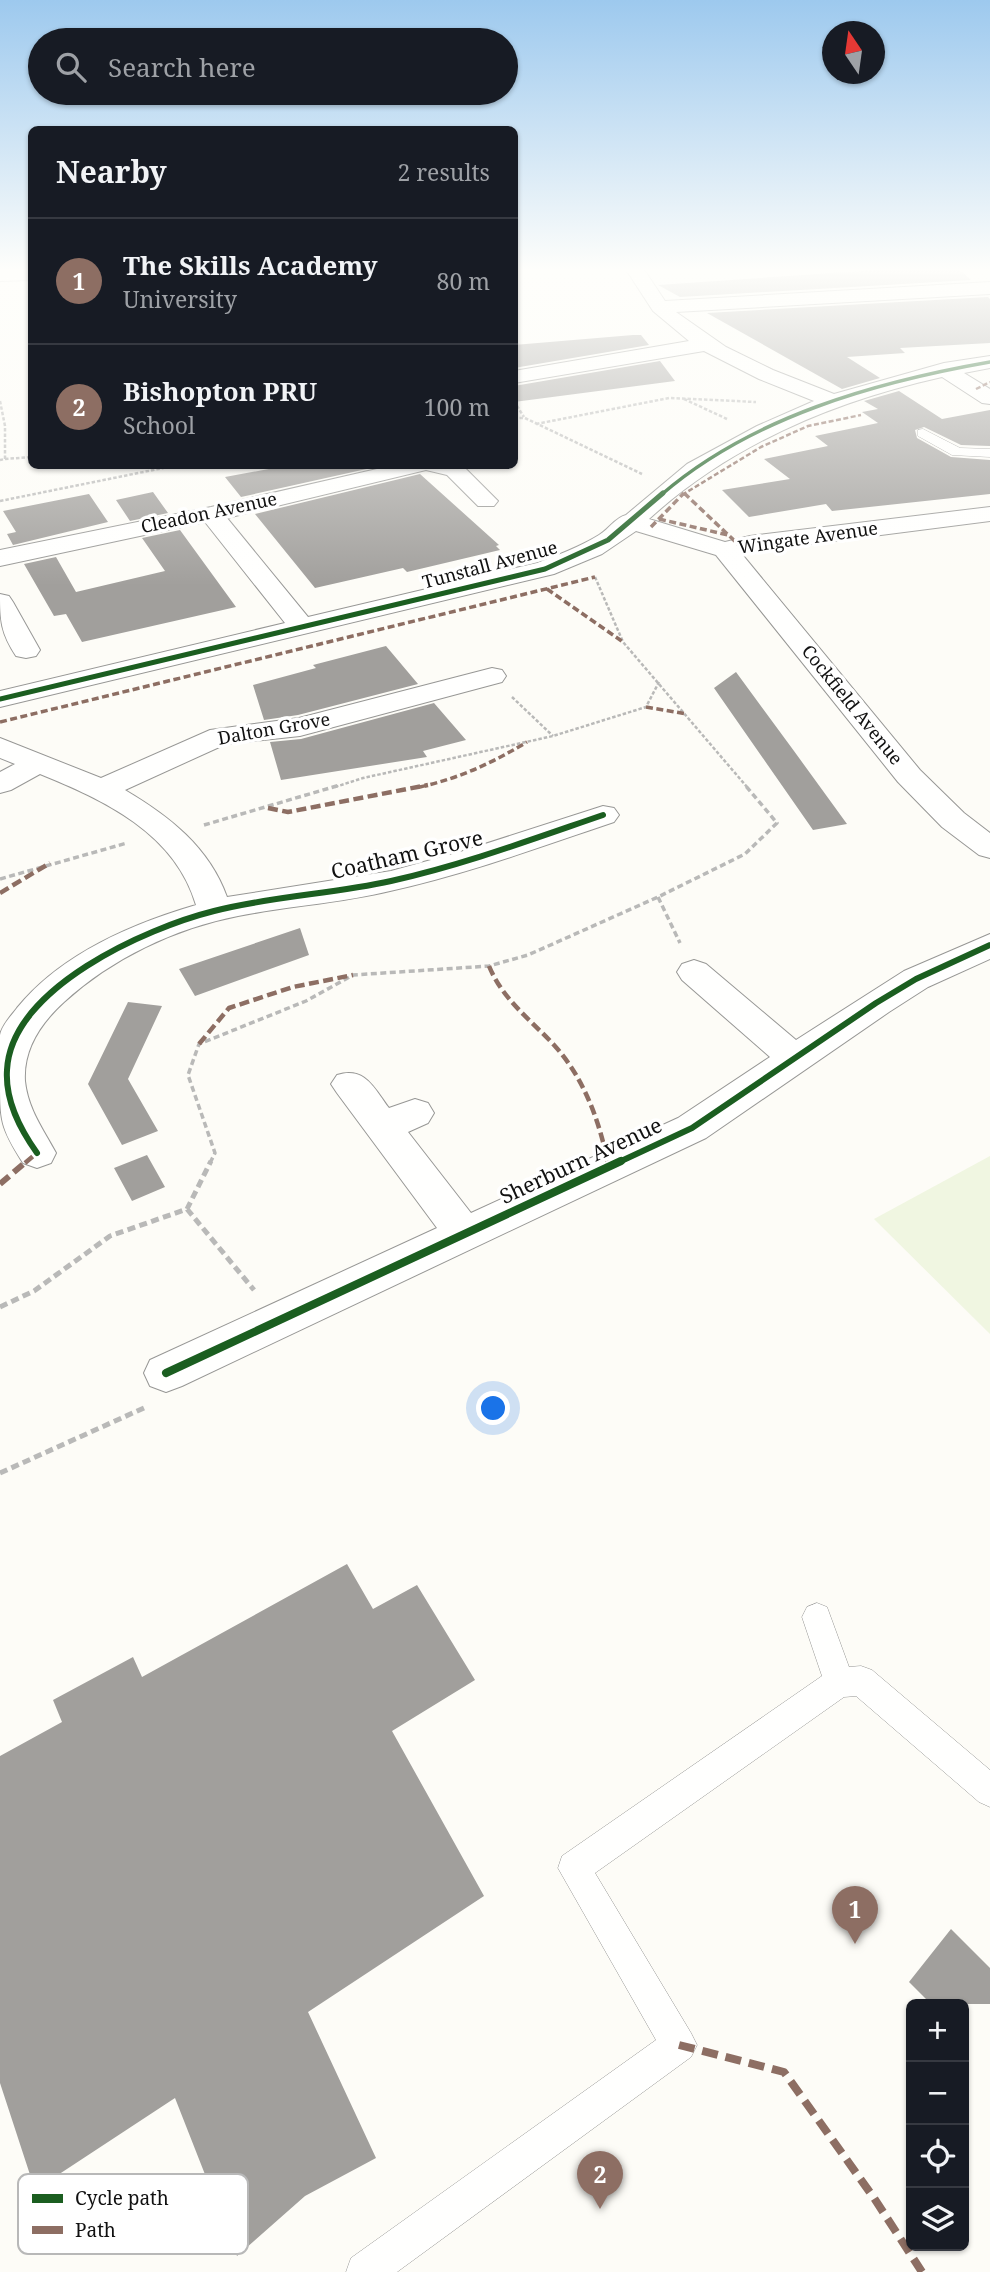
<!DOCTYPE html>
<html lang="en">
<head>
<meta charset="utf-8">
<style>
  body { margin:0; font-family:"Noto Serif",serif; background:#20242c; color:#f1f3f6 }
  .controls { position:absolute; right:21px; bottom:21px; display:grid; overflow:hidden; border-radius:10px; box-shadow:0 2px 5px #0004 }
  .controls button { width:63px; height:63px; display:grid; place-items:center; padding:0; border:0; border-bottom:2px solid #363941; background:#171b24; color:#f1f3f6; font:35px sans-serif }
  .compass { position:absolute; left:822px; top:21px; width:63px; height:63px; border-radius:50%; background:#171b24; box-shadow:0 2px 5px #0004; rotate:347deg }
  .you { position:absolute; left:494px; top:1409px; width:24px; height:24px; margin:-18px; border:5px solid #fff; border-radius:50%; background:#1a73e8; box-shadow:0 0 0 10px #1a73e833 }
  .badge { display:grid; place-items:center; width:46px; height:46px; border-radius:50%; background:#1a73e8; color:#fff; font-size:23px; font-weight:700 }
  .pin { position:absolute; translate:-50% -58px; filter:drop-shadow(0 2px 4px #0008) }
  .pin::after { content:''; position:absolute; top:37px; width:24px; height:21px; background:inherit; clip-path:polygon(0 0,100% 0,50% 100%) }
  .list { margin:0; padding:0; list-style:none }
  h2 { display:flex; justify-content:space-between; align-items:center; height:91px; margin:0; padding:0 28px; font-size:30px }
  h2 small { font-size:23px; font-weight:400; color:#9ea1a6 }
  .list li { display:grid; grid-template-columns:46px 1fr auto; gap:21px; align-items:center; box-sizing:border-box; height:126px; padding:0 28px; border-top:2px solid #363941 }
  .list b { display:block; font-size:26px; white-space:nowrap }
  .list p { margin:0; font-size:23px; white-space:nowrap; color:#9ea1a6 }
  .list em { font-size:23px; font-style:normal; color:#9ea1a6 }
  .icon { flex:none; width:38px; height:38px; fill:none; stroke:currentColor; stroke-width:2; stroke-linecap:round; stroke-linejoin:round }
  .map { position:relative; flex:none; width:990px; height:2272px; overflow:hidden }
  .search { position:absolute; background:#171b24; box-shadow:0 2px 5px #0004; left:28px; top:28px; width:490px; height:77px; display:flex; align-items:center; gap:18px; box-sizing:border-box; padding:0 24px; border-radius:38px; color:#9ea1a6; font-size:26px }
  .panel { position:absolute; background:#171b24; box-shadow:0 2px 5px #0004; left:28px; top:126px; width:490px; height:343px; border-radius:10px }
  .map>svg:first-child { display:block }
</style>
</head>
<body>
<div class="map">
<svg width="990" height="2272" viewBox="0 0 990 2272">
  <rect width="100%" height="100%" fill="#fdfcf7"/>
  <path fill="#f0f6e1" d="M990 1156V1334L874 1219Z"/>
  <path fill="#a19f9c" d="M906 268H958L971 280 680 297 658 285Z
    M988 297 990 299V343L900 348 905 353 847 357 880 378 842 389 707 313Z
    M633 335H641L649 345 514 368V345Z
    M660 361 675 381 514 402V386Z
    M899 391 942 419 990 410V446L961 445 924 427 915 430 917 438 951 457 990 460V494L832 511 826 504 749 517 722 490 790 479 764 459 828 446 815 436 878 423 862 412 878 409 864 401Z
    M285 466H380L241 497 225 477Z
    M420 474 499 545 496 546 500 550 407 572 403 568 315 588 255 514Z
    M153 492 168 513 130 521 116 500Z
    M89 494 108 522 13 545 7 534 16 532 3 511Z
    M180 530 236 607 82 642 66 614 54 616 24 564 56 557 76 592 165 571 142 538Z
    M386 646 418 684 298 715 264 720 253 685 316 668 313 665Z
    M736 672 794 751 847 824 813 830 714 688Z
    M434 703 466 740 423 751 427 757 281 780 270 742 301 739Z
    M300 928 309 955 195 996 179 969Z
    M128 1002 162 1006 128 1079 158 1131 122 1145 88 1084Z
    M147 1155 165 1187 132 1201 114 1168Z
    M347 1564 373 1609 417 1585 475 1680 392 1731 484 1896 308 2012 376 2158 305 2196 237 2256 175 2098 35 2190 0 2083V1756L62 1722 53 1700 133 1657 142 1677Z
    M951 1929 990 1968V2004H931L909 1982Z"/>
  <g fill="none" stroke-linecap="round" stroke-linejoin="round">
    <defs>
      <path id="service" d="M923 429 960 448 990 449V457L952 455 918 436V430Z
        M817 1603 827 1607 849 1667 861 1666 872 1670 990 1770V1807L979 1802 856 1696 844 1697 595 1873 691 2033 697 2045 691 2057 397 2272H346L351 2258 656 2040 558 1868 562 1856 822 1676 802 1617 807 1607Z"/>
      <path id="minor" d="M625 268H643L665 301 990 282V294L676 312 726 347 773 370 834 394 944 363 990 356V368L964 373 990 389V404L982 403 942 377C835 401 731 444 649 519L725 542 750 536 990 507V521L741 553 920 770 964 813 990 833V858L979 855 942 827 898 782 716 555 636 531 602 554 554 574 0 707V691L285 623 205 522 0 566V550L211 507 390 466H463L498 501 494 506H478L447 475 426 470 227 518 308 617 537 563C558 555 580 547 599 535 609 529 616 517 626 515L687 464 757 426 814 401 759 379 704 351 514 383V371L689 341 653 311Z
        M0 269H32V280L0 281Z
        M0 594 9 596 13 602 40 650 36 656 26 658 16 656C1 633 0 621 0 594Z
        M492 668 502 670 506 676 502 682 300 736 226 744 125 790C169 816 209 847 227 897L391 871 460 852 603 806 614 808 619 815 614 822C540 847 467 874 390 891 340 903 289 906 238 916 175 928 111 959 64 1002 41 1023 23 1049 25 1081 28 1109 43 1129 56 1153L51 1163 37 1168 23 1163C0 1127 0 1121 0 1078 0 1065 0 1048 0 1035 2 1025 11 1016 17 1008 61 954 131 924 196 905 175 833 104 800 40 774L11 790 0 793V772L15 764 0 758V738L101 778 210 730 299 718Z
        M990 934V959L928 987 889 1012 706 1138 182 1386 166 1392 150 1386 144 1373 150 1360 437 1228 337 1093 331 1084 337 1075C365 1066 374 1088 389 1108L415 1099 428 1103 434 1113 428 1123 408 1132 471 1213 678 1118 770 1057 682 980 677 972 682 964 694 960 706 964 796 1040 904 971Z"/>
    </defs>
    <use href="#service" stroke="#979795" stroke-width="1"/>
    <use href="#minor" stroke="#979795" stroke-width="2"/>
    <path stroke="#b9b9b8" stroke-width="2.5" stroke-dasharray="3.5 2" stroke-linecap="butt" d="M684 399 727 419
      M0 401 5 426V459L0 460
      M514 401 524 417
      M514 418H525L642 474
      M536 424 669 398 756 402
      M5 459 32 457
      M0 501 173 466
      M595 577 623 642 747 787
      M512 697 553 736
      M335 787 363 778 553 736 646 707 659 682"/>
    <path stroke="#b9b9b8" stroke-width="3.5" stroke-dasharray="6 3.5" stroke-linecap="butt" d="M204 825 340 785
      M0 879 127 843
      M658 897 680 943
      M210 1163 215 1153 188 1075 199 1044 306 1001 353 975 489 966 528 955 658 897 745 854 777 823 745 785"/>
    <path stroke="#b9b9b8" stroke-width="5" stroke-dasharray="8 4.5" stroke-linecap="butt" d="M187 1209 254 1290
      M0 1307 34 1291 110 1236 187 1209 211 1161
      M0 1473 146 1407"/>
    <use href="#service" fill="#fffffe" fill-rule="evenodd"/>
    <use href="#minor" fill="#fffffe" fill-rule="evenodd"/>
    <path stroke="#8d6e63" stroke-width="2.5" stroke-dasharray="5 2.5" stroke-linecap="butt" d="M976 389 990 382
      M684 493 686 495
      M682 495 761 447 808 426 861 415"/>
    <path stroke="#8d6e63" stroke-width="3.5" stroke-dasharray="7 3.5" stroke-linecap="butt" d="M684 493 740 546
      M659 519 728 535
      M651 527 684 493
      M547 589 623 642
      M646 707 687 714
      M0 722 595 577
      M420 787C460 778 492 763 527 742"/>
    <path stroke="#8d6e63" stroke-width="4.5" stroke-dasharray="10 4.5" stroke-linecap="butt" d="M268 808 288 812 428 785
      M0 893 50 863
      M489 966C503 1000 530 1019 554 1045 584 1078 599 1120 608 1163
      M199 1044 229 1008 293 987 353 975
      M25 1163 37 1153"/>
    <path stroke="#8d6e63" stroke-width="6" stroke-dasharray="12 6" stroke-linecap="butt" d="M608 1161 609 1168
      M0 1184 27 1161"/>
    <path stroke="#8d6e63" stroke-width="8" stroke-dasharray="16 8" stroke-linecap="butt" d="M679 2045 784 2072 874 2198 922 2272"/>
    <defs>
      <path id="cycleway-far3" d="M661 495C751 417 876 382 990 362"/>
      <path id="cycleway-far2" d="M0 699 545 569 608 540 663 493"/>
      <path id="cycleway-far1" d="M37 1153C20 1129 5 1101 7 1070 11 988 146 928 214 911 272 896 333 894 391 881 463 865 533 839 603 815
        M617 1163 692 1128 876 1003 916 979 990 945"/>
      <path id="cycleway" d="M166 1373 621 1161"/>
    </defs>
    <use href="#cycleway-far3" stroke="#fff" stroke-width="6"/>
    <use href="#cycleway-far2" stroke="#fff" stroke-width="8"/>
    <use href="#cycleway-far1" stroke="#fff" stroke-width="10"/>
    <use href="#cycleway" stroke="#fff" stroke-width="12"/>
    <use href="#cycleway-far3" stroke="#1b5e20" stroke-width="3.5"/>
    <use href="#cycleway-far2" stroke="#1b5e20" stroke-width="5"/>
    <use href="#cycleway-far1" stroke="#1b5e20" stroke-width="6"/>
    <use href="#cycleway" stroke="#1b5e20" stroke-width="8"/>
  </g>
  <linearGradient id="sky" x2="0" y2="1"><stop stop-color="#9dc9ee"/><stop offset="0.46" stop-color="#fefefb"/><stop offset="1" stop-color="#fefefb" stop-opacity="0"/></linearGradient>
  <rect width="990" height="586" fill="url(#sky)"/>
  <g text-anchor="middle" stroke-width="7" stroke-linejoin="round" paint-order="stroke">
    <g font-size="18" fill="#111" stroke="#fff">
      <text transform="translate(209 513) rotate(-12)" y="6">Cleadon Avenue</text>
      <text transform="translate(808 538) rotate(-8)" y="6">Wingate Avenue</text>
      <text transform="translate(490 565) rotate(-15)" y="6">Tunstall Avenue</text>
      <text transform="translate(852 705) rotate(51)" y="6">Cockfield Avenue</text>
      <text transform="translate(274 729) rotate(-10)" y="6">Dalton Grove</text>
    </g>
    <g font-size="21" fill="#111" stroke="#fff">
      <text transform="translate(407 855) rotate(-13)" y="7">Coatham Grove</text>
      <text transform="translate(581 1161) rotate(-25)" y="7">Sherburn Avenue</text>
    </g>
  </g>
  <rect x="18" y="2174" width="230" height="80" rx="10" fill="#fff" stroke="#b8b8b8" stroke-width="2"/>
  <rect x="32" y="2194" width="31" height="9" fill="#1b5e20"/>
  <rect x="32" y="2226" width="31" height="8" fill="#8d6e63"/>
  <g font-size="19" fill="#111">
    <text x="75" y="2205">Cycle path</text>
    <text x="75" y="2237">Path</text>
  </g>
</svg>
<div class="controls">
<button>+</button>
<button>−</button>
<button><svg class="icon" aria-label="locate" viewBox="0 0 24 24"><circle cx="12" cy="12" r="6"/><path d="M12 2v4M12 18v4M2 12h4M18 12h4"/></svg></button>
<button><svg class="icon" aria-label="layers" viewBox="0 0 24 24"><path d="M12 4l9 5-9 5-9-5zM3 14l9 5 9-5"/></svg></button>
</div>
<svg class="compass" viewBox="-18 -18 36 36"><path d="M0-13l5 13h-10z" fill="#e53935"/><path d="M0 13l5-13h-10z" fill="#9ea1a6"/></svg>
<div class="you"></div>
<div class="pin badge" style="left:855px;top:1944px;background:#8d6e63">1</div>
<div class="pin badge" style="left:600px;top:2209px;background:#8d6e63">2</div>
<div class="search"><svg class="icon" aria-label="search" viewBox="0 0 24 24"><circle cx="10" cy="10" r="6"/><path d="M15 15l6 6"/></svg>Search here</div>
<section class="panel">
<h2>Nearby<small>2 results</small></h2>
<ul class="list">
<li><span class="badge" style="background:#8d6e63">1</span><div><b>The Skills Academy</b><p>University</p></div><em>80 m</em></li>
<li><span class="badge" style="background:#8d6e63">2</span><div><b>Bishopton PRU</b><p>School</p></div><em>100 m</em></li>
</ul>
</section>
</div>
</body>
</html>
